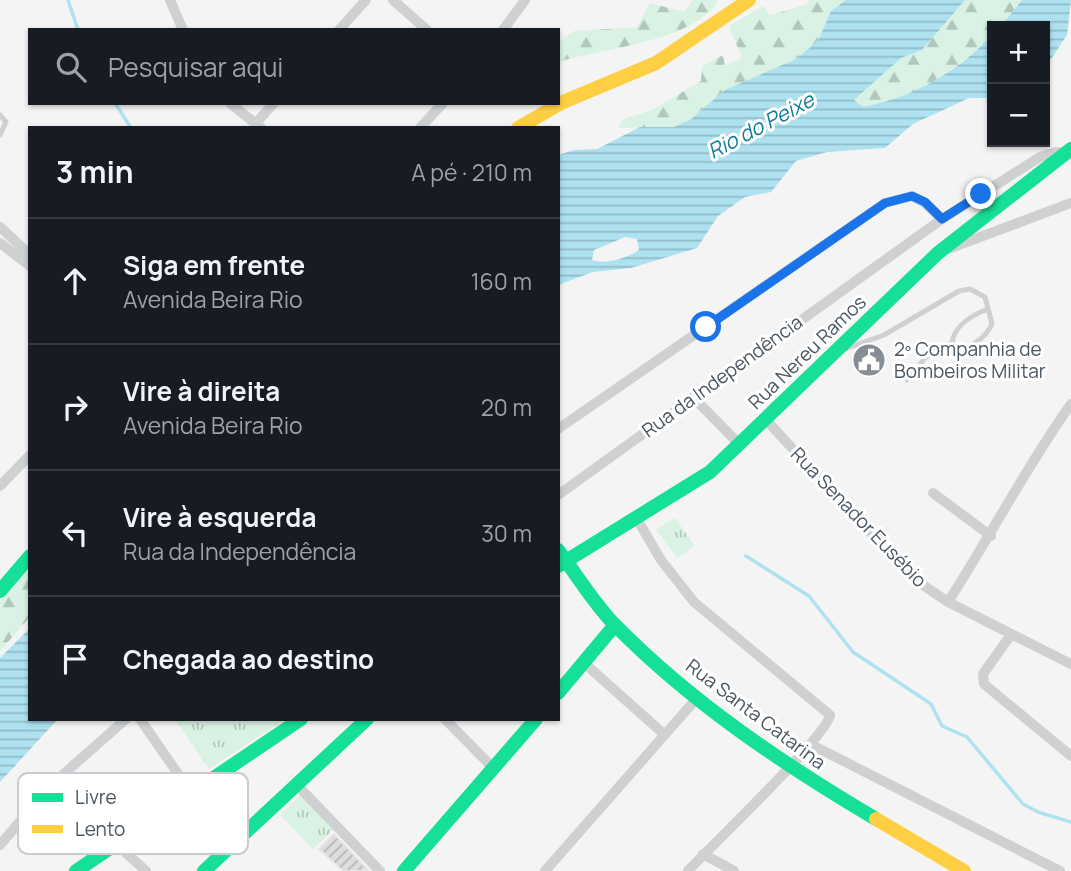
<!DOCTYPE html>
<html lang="pt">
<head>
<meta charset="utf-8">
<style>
  body { margin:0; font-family:Manrope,sans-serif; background:#20242c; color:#f1f3f6 }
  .controls { position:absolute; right:21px; top:21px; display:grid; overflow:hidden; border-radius:0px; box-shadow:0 2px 5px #0004 }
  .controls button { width:63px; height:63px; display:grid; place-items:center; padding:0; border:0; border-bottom:2px solid #363941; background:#171b24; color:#f1f3f6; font:35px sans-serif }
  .stop { position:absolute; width:21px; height:21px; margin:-16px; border:5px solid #1a73e8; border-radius:50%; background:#fff }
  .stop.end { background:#1a73e8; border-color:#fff; box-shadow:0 2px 7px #0008 }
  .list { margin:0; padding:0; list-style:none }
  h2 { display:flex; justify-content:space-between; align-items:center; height:91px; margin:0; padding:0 28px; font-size:30px }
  h2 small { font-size:23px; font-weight:400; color:#9ea1a6 }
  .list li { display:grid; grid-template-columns:46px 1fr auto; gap:21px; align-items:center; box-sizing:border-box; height:126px; padding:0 28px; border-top:2px solid #363941 }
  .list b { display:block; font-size:26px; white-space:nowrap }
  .list p { margin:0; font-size:23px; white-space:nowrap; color:#9ea1a6 }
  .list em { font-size:23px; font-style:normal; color:#9ea1a6 }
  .icon { flex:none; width:38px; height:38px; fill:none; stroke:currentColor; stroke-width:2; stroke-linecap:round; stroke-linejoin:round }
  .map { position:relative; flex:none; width:1071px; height:871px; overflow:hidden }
  .search { position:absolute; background:#171b24; box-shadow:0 2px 5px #0004; left:28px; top:28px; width:532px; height:77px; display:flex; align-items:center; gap:18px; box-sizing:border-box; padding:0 24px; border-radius:0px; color:#9ea1a6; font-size:26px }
  .panel { position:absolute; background:#171b24; box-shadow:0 2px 5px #0004; left:28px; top:126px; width:532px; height:595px; border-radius:0px }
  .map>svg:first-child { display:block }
</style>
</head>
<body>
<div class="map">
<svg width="1071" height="871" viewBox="0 0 1071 871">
  <defs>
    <pattern id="forest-firs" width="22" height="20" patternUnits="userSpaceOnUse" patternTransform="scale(1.75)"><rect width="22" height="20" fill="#d9f2e3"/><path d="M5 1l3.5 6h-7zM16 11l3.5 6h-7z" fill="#b2c7bb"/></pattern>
    <pattern id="park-tufts" width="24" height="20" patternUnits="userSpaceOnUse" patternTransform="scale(1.75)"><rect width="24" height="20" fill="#d9f2e3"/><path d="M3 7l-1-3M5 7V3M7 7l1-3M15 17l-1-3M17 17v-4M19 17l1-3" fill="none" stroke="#b2c7bb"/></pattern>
    <pattern id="water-rules" width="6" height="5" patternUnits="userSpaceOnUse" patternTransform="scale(1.75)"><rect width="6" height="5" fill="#aee2f0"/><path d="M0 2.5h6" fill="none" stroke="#90bac6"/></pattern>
    <pattern id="building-hatch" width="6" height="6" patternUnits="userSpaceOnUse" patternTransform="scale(1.75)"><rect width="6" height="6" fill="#ddddde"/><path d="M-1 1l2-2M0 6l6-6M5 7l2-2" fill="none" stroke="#b5b6b7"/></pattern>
  </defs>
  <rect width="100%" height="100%" fill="#f4f4f4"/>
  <path fill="url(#forest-firs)" d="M693 0H718C697 41 600 49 558 62V43L574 31 637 27 650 3 684 12Z
    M809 0H846L831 11 818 41 796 59 725 90 691 119 674 127 618 128 624 119 652 110 701 81 702 66 723 55 725 66 742 58 729 26 763 6 770 15 805 5Z
    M965 0H1022L1001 26H992V35L987 41C942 79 922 94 863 108L853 101 901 58 922 50Z
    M30 567V617L0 651V601Z"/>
  <path fill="url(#park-tufts)" d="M675 518 695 546 677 558 656 530Z
    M175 719H286L209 769Z
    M301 795 334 829 313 849 280 815Z"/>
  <path fill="url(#water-rules)" fill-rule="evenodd" d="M846 0H965L922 50 901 58 854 100 863 107C914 97 956 73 992 35V98H969L913 124 885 148 827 152 796 161 771 192 745 197 718 216 697 248 631 268 593 272 558 285V155L574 150 597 149 640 127H674L691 119 725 90 796 59 818 41 831 11ZM625 237 637 239 639 250C627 258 606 265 592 260L594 250Z
    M1022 0H1071L1067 35 1045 68V26H1001Z
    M30 628V719H58L0 782V658Z"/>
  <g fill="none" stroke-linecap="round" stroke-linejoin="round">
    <path stroke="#aee2f0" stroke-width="3.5" d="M68 0 78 30
      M115 103 131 128
      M746 556 809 596 853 652 931 704 942 726 967 737 1023 804 1038 812 1071 822"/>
  </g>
  <path fill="url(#building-hatch)" stroke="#e5e6e7" stroke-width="2" d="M334 834 369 871H343L319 849Z"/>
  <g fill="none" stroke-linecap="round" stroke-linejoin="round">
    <path stroke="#ced0d2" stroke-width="5" d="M0 115 6 122 0 135
      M845 349 884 335 959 291 970 289 985 297 992 324C986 337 974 345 961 349L952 343C954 326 972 315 988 309
      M907 380 926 357 952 343"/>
    <path stroke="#ced0d2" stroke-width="10" d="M170 0 183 30
      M393 0 427 30
      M339 30 366 0
      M503 30 525 0
      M230 103 261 128
      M256 123 274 103
      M420 128 443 103
      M0 227 30 255
      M0 243 30 266
      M948 249 1071 203
      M693 397 739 444
      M765 419 914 579 948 602 1071 664
      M558 429 885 203 912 196 925 203 942 219
      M0 486 30 455
      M933 493 991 536
      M558 495 942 219 1040 157 1056 152 1066 153
      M637 519 661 560 694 602 830 715C827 736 711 846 688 871
      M948 602C990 537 1026 467 1071 404
      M1010 636 983 674 984 684 1071 756
      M584 663 665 735
      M140 719 192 794
      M445 719 494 769
      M810 744 1060 871
      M296 784 380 871
      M0 845 50 786 126 719
      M117 845 146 871
      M703 854 734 871
      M545 871 697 698"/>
    <path stroke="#16e098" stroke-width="14" d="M558 550C577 575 594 604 616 626 692 703 783 764 876 819
      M558 566 710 472 938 253 1071 149
      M0 591 30 556
      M558 693 615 625
      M76 871 301 719
      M204 871 367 719
      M404 871 536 719"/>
    <path stroke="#ffcf43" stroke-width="14" d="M518 128 563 102 656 63 749 0
      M876 819 964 871"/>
  </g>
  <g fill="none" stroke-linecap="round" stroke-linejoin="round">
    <path stroke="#1a73e8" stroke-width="9" d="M706 327 885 203 912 196 925 202 942 219 981 194"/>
  </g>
  <defs>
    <symbol id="civic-disc" viewBox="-11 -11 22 22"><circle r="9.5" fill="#868d94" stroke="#fff"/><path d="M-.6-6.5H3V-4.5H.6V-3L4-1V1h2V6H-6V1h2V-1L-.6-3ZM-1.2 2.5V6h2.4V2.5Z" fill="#fff"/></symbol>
  </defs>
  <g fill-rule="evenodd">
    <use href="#civic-disc" x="850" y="341" width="38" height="38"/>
  </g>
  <g text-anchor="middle" stroke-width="6" stroke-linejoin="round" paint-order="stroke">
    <g font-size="19" fill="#4a5661" stroke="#fff" text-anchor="start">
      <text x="894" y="356">2º Companhia de<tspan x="894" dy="22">Bombeiros Militar</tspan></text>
    </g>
    <g font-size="19" fill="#4a5661" stroke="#fff">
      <text transform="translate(807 352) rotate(-44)" y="7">Rua Nereu Ramos</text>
      <text transform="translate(722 376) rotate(-36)" y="7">Rua da Independência</text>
      <text transform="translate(859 517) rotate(46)" y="7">Rua Senador Eusébio</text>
      <text transform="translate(756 714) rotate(37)" y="7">Rua Santa Catarina</text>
    </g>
    <g font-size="21" font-style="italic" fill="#0c7c9b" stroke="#fff">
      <text transform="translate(761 126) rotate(-28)" y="7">Rio do Peixe</text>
    </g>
  </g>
  <rect x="18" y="773" width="230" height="81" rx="10" fill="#fff" stroke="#c9ccd0" stroke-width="2"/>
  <rect x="32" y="793" width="31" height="9" fill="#16e098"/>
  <rect x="32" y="825" width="31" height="8" fill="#ffcf43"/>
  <g font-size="19" fill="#4a5661">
    <text x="75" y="804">Livre</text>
    <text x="75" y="836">Lento</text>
  </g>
</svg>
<div class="controls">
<button>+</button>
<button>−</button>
</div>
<div class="stop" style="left:706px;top:327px"></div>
<div class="stop end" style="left:981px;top:194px"></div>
<div class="search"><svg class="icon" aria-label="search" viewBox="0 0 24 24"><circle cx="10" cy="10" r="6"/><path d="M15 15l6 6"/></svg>Pesquisar aqui</div>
<section class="panel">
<h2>3 min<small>A pé · 210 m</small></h2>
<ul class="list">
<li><svg class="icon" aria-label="ahead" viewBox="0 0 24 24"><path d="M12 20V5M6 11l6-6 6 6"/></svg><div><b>Siga em frente</b><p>Avenida Beira Rio</p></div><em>160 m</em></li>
<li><svg class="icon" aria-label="right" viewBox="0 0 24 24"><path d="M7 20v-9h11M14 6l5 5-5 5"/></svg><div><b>Vire à direita</b><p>Avenida Beira Rio</p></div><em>20 m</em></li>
<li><svg class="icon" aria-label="left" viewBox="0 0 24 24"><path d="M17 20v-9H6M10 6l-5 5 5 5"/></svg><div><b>Vire à esquerda</b><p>Rua da Independência</p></div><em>30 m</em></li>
<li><svg class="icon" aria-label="arrive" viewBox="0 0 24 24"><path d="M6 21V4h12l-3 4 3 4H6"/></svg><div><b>Chegada ao destino</b></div></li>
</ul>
</section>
</div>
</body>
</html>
